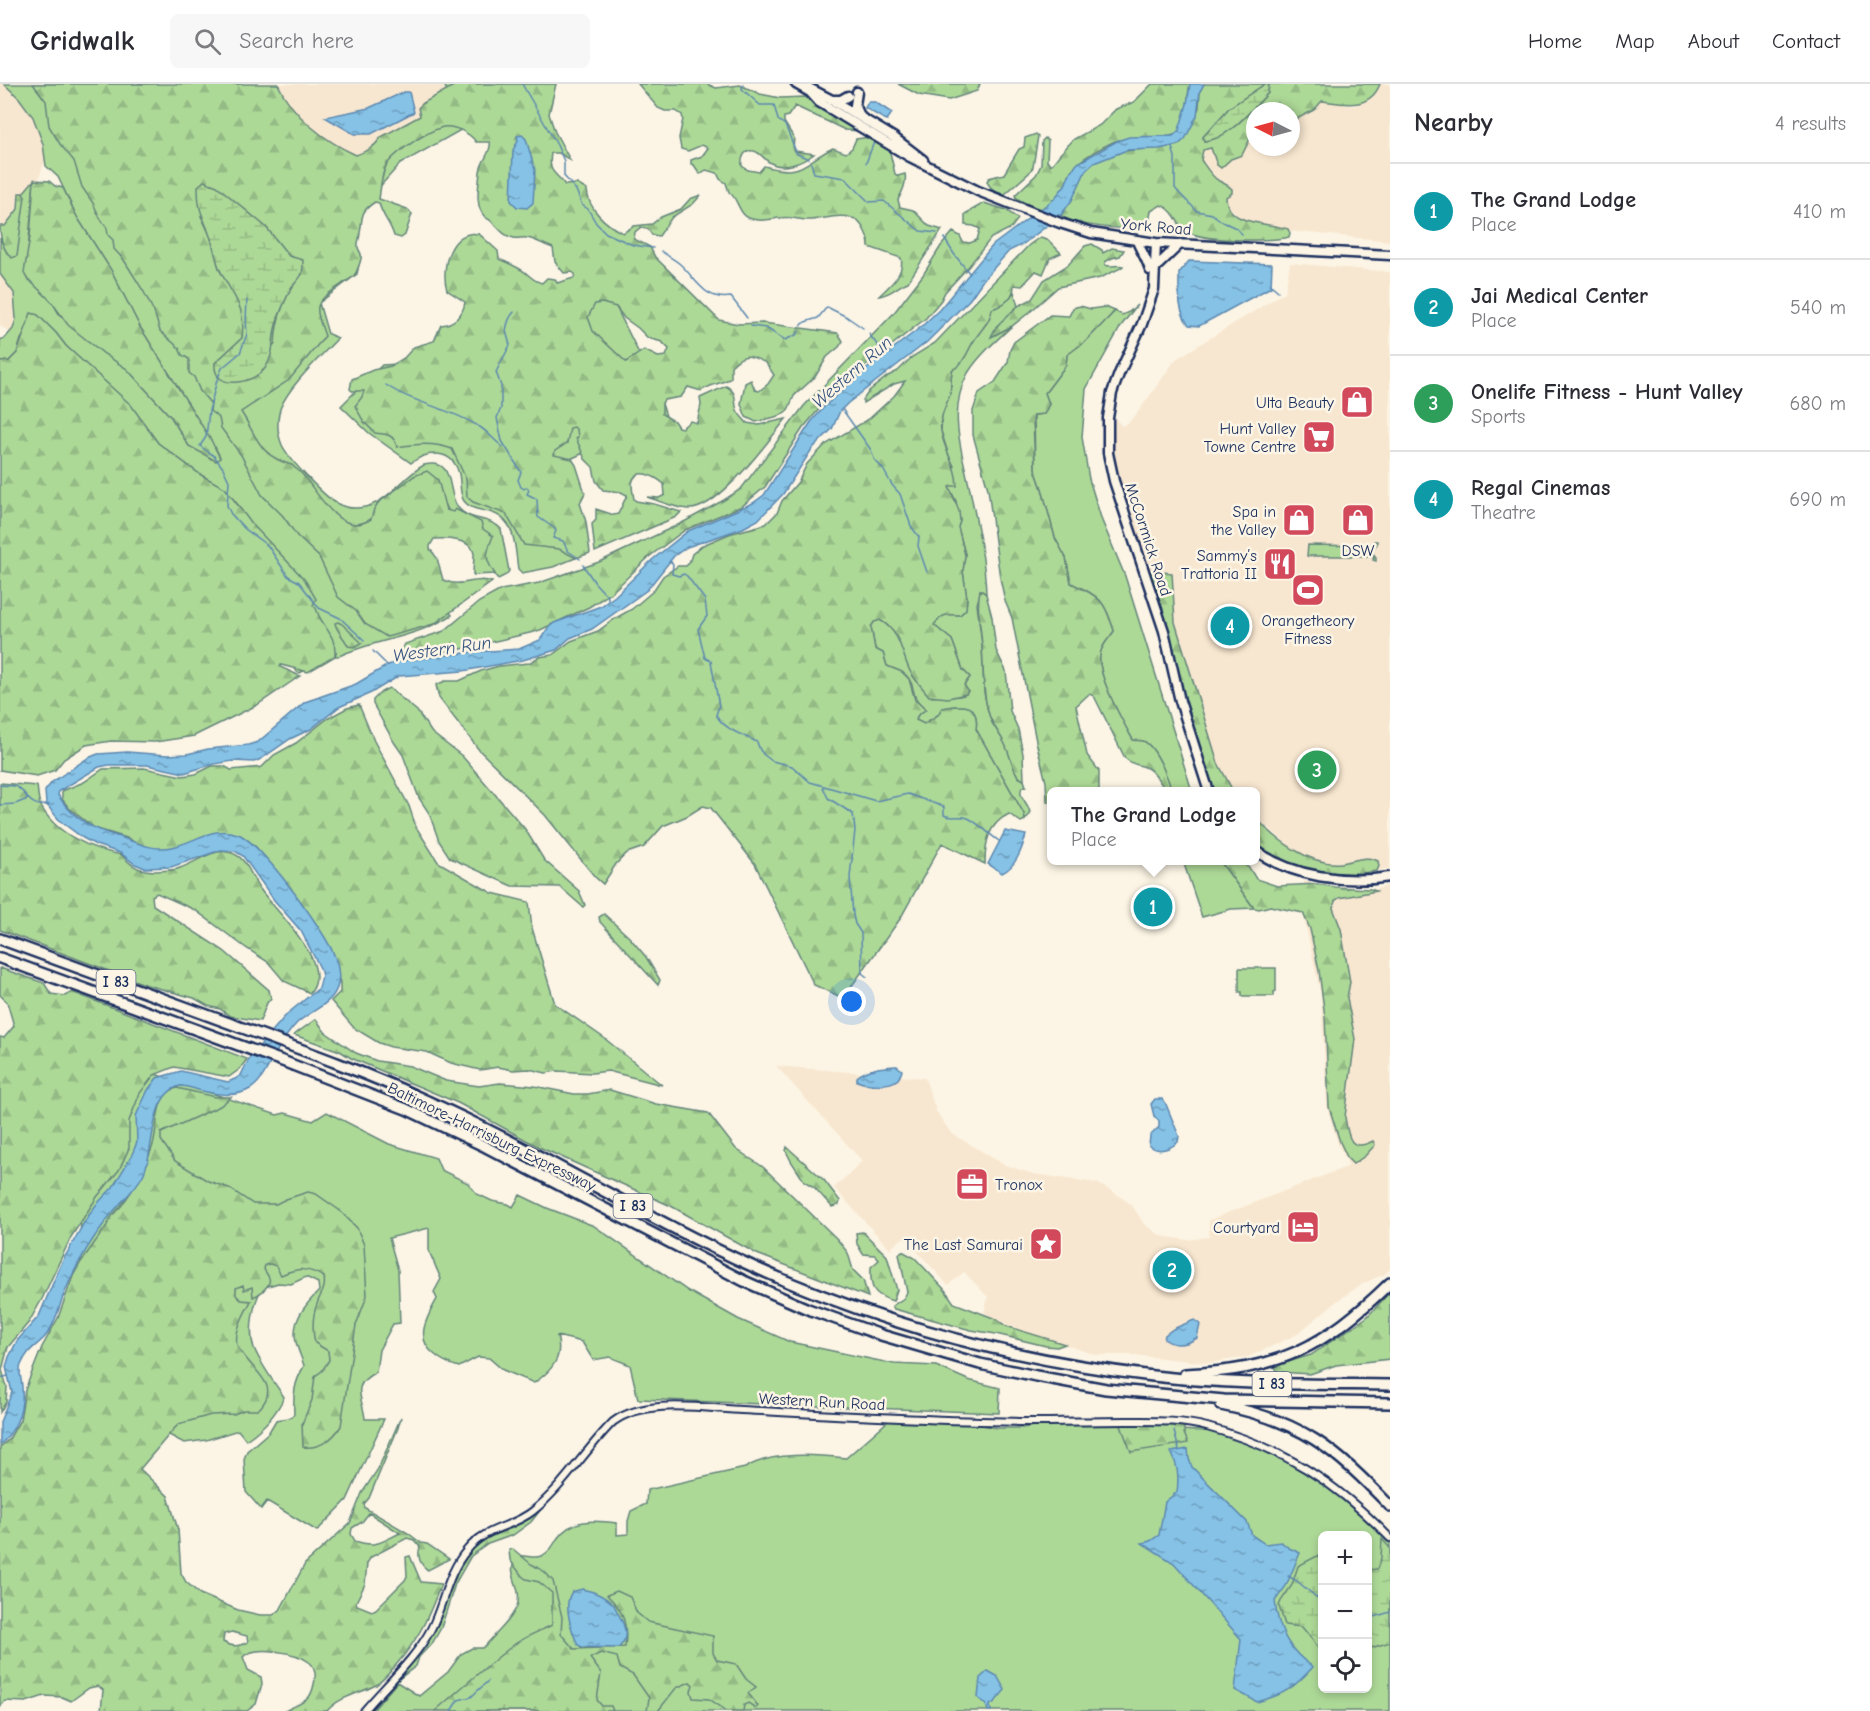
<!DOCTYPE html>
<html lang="en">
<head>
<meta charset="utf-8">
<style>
  body { margin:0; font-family:"Comic Neue",sans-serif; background:#f7f7f7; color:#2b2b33 }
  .controls { position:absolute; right:18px; bottom:18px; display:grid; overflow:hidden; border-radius:9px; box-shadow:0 3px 9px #0003 }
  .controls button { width:54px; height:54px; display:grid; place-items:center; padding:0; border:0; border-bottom:2px solid #e1e1e2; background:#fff; color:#2b2b33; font:30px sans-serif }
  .compass { position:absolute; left:1246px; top:18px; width:54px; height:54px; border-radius:50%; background:#fff; box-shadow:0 3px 9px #0003; rotate:276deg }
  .you { position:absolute; left:852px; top:918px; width:21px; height:21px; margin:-15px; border:4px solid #fff; border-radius:50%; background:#1a73e8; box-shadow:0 0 0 9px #1a73e833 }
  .badge { display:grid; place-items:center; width:39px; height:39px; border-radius:50%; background:#d1495b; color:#fff; font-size:20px; font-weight:700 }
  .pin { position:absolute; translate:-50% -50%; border:3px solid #fff; box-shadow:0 2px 6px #0006 }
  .popup { position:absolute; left:1047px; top:703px; width:213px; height:78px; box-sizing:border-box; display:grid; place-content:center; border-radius:9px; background:#fff; filter:drop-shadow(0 2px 4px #0005); font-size:20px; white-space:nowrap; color:#7c7c81 }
  .popup b { font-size:22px; color:#2b2b33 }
  .popup::after { content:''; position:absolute; left:50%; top:100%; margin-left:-12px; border:12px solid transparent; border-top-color:#fff }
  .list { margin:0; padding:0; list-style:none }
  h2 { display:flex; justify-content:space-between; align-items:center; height:78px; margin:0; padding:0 24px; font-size:26px }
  h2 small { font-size:20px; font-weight:400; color:#7c7c81 }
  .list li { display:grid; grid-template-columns:39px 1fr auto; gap:18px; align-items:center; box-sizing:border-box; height:96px; padding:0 24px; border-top:2px solid #e1e1e2 }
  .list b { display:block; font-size:22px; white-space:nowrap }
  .list p { margin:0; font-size:20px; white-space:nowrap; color:#7c7c81 }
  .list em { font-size:20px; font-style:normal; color:#7c7c81 }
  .icon { flex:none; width:33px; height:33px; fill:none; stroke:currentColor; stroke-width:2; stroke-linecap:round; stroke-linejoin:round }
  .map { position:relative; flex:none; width:1390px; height:1627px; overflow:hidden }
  header { display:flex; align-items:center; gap:36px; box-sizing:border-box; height:84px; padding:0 30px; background:#fff; border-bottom:2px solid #e1e1e2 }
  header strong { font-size:28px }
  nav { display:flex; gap:33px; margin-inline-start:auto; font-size:21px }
  .search { width:420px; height:54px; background:#f7f7f7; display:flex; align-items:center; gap:15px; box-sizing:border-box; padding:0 21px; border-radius:9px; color:#7c7c81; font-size:22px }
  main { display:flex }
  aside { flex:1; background:#fff }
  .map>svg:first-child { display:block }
</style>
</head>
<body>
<header>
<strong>Gridwalk</strong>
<div class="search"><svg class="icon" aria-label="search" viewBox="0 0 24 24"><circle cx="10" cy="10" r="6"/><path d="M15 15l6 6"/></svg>Search here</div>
<nav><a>Home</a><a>Map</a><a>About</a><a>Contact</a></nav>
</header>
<main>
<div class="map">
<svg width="1390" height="1627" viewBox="0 0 1390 1627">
  <defs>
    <pattern id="forest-firs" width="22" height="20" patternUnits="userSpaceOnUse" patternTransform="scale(1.5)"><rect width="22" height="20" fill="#add997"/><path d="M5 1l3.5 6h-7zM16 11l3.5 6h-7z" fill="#94bb85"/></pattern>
    <pattern id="wetland-marsh" width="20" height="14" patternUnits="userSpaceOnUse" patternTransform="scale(1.5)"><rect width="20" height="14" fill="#add997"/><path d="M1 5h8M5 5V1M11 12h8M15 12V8" fill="none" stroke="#94bb85"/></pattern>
    <pattern id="water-ripples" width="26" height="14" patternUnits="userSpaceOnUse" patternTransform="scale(1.5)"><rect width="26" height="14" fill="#86c2e6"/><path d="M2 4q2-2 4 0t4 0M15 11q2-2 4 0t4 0" fill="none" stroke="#6d9ebe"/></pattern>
  </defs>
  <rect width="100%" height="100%" fill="#fcf5e5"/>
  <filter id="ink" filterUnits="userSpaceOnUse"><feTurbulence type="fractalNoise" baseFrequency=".0167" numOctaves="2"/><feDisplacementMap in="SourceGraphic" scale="12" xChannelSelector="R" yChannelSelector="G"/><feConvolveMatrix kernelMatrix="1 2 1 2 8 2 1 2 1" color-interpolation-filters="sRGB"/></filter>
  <g filter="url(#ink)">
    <path fill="#f8e7d0" d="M0 0H26L55 50 29 121 9 144 0 143Z
      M146 0H444L454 23 179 180Z
      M1380 0H1390V157L1289 147 1284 144 1243 137 1229 123 1226 116 1228 110 1227 99 1218 97 1201 76 1203 66 1211 64 1217 81 1221 83 1231 75 1242 71 1251 53 1255 48V63H1291V38L1298 35 1299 32 1314 26 1322 17 1354 22 1366 17 1377 8Z
      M0 157 42 213 12 249 0 242Z
      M1290 179 1390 188V784L1377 787 1379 782 1378 777 1374 774 1339 779 1318 777 1298 769 1255 733V708L1233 707 1218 679 1175 538 1172 489 1148 487 1118 392 1113 361 1115 334 1122 342 1129 338 1138 328 1176 275 1285 208Z
      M1304 797 1347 806 1376 805 1390 801V1185L1385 1190 1362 1200 1337 1217 1296 1251 1248 1273 1209 1279 1131 1271H1096L1012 1243 984 1229 988 1213 964 1188 948 1201 904 1153 890 1165 834 1104 862 1077 776 982 925 994 936 1027 951 1049 1005 1081 1033 1090 1097 1099 1115 1109 1132 1121 1144 1140 1161 1152 1173 1154 1188 1156 1209 1153V1136L1349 1082 1338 1060 1327 1023 1321 912 1303 830Z"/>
    <path fill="#add997" stroke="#64847a" stroke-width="1.5" fill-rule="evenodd" d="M4 0H146L178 179 454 23 444 0H506L659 310 666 332 557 381 583 471 553 483 522 489 518 485C514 459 517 433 485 427 477 425 469 424 464 417 459 410 461 399 459 390 453 365 428 366 411 379L369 349 341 322 382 281 430 278 602 209 486 87 496 43 489 30 400 80 341 146 360 176 357 190 319 219 328 250 338 254C321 272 288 303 280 325 277 336 277 349 282 361 288 374 325 414 338 420 346 424 356 425 365 423 388 418 404 392 424 381 456 374 446 405 457 422 467 438 489 432 501 445L509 487 506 491 498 495 425 394 377 429 452 531C415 554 377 555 339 572H335L336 569 300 589 297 588 293 581 272 503 238 421 225 405 201 391 158 359 133 325 66 262 56 249 38 232 21 255 17 269 9 277 0 278V256L5 254 13 245 16 235 14 209 0 190V154L7 169 25 112 23 109 34 96 26 192 52 217 59 230 103 269 127 285 171 333 189 362 201 366 211 375 220 373 215 363 203 361 202 342 140 243 111 186 77 133 58 93 46 82 43 60 33 33 19 14Z
      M1014 208 1018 222 996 243 993 252 1012 242C997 256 979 271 968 289 947 327 962 367 970 406 977 440 985 475 986 510L981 506 977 520 982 561 984 609 988 627 992 639 1005 659 1018 693 1024 696 1026 702 1022 703C1017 714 1030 719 1030 730L1025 736 1024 730 976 645C980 620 961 620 942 624L938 631 923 640 916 636 917 632 926 625C908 610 918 609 909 595 904 587 894 585 887 582L883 569 875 565 871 543 874 538 880 536C902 548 901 569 911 588 915 597 925 605 932 613 945 610 953 616 966 610L968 607 964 601 970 593 963 586 952 556 933 541C943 528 944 530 960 531L966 525 967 514 963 487 965 470 958 443 960 437 956 417 949 403 954 382 949 372 941 347 942 328 950 310 952 286C966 274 965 269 975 254 982 244 990 238 992 225 1002 221 1008 217 1014 208Z
      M1137 221 1121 242 1086 305 1082 353 1089 395 1102 437 1125 492 1192 707H1172C1167 694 1157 663 1143 657 1140 656 1136 657 1133 656 1123 639 1093 586 1101 567 1103 560 1110 553 1114 547 1104 516 1101 513 1071 499L1066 474 1055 454 1042 405 1035 385 1034 331 1044 330 1049 320 1045 309 1066 281 1067 270 1086 257 1115 227 1122 231 1129 228Z
      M1374 457H1377V460L1371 467 1376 473V477L1373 476 1374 472H1307L1308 461 1370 462Z
      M1183 777H1220L1254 824 1231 825 1202 833Z
      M1239 884H1276V907L1274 908V912H1242V908H1239Z
      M80 965 277 1031 285 1029 313 1037 327 1028 389 1060 436 1074 441 1086 468 1099 477 1110 492 1117 508 1120 513 1123 520 1111 547 1124 594 1142 688 1207 738 1235 790 1258 894 1280 936 1282 968 1296 1000 1304 999 1329 638 1315 630 1281 610 1273 593 1276 582 1258 557 1252C563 1273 553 1286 534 1299L503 1286 489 1274 478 1273 459 1283C448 1280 442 1277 434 1270 414 1254 427 1233 437 1215L434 1208 441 1195 429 1167V1144L389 1154 398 1186 400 1239 393 1240 379 1266 376 1288C349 1302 363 1313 365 1335H384L347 1416 317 1447 267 1417 261 1425 246 1408 244 1375 247 1367 269 1348 276 1336 289 1334 294 1330C293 1311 294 1299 304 1282 302 1274 298 1267 296 1258 291 1237 305 1221 319 1207L318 1199 306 1193 291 1200 278 1199 262 1204C253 1220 248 1247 254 1264 261 1281 274 1298 284 1313 276 1331 262 1345 246 1356L238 1346 206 1356 184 1359 81 1304Z
      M888 1337 971 1339 998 1344H1022L1040 1341H1168C1178 1349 1196 1346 1208 1347 1216 1348 1223 1351 1230 1353 1296 1375 1342 1409 1390 1458V1627H372L397 1598 419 1612 448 1588 461 1570 472 1564H482L486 1561C496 1549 511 1537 517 1522 524 1502 503 1488 518 1472 526 1471 534 1475 541 1472 549 1469 553 1462 557 1455 571 1434 594 1436 617 1439V1451L628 1450V1437L631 1427 646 1420 647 1406 745 1384C772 1367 816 1371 846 1374ZM1322 1452H1368V1604H1322Z"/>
    <path fill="url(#forest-firs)" stroke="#64847a" stroke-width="1.5" fill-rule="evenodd" d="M33 0H278C292 32 325 57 356 71 367 67 375 63 381 53L420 32 418 24 423 19 457 0H556L549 30 555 48 570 76 559 69H551C548 90 555 87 565 101L577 100 587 106C588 125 606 141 623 149L634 142 652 140 661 133 681 125 690 115 701 111 693 120 672 133 659 152 652 151 648 145 641 143 635 148 634 155 650 163 655 173 719 236 738 240 763 239 838 249 843 257 839 263 827 273 815 293 794 312 788 326 779 332 756 338 746 333 741 320 745 299 751 296 755 306 759 307 768 300 774 291 766 279C749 271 745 268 731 282V294C721 300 710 300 701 307L688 303 681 313 664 316 662 319V330L674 337 678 343 682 344 690 337 697 339 701 321 700 314 726 302C739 310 733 315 737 326 739 331 744 335 747 339L759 341 786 335C769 356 717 428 688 425 675 424 660 417 647 413L659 414 665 411 664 400C656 393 635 381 632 400 632 404 633 410 634 415L636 417 654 420 681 428 676 433 595 468 592 440 596 436V425L614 431 618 430 627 411 621 408 603 406 596 397 593 383 585 375 576 354 578 353 577 346 574 343 570 344 567 359 555 367 554 371 572 375 576 381 585 409 580 419 586 438 590 469 576 474 559 465 524 461 506 430 473 418 467 413 466 395 452 365C434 358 415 360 397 363 394 350 386 350 375 349L364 338 355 322 362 313 364 307H352L350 305 352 295 373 286 391 282 404 274 414 263 434 257 441 241C454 240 463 231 465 218L447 206C440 184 451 144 479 150L498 167 499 175C506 178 520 184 526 189 532 194 534 197 542 199L547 194 555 195 557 199 574 194 575 190 572 188 564 189 555 178 553 164C544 161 537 156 527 154 523 153 518 155 514 154 503 152 499 144 492 138 490 135 487 135 485 133 474 122 479 101 480 88 481 77 492 68 490 58H476C470 49 454 41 443 43 428 47 398 66 388 79 381 88 381 104 379 115L407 125 412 130 405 151 401 154 394 152C391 140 382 132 379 119L375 118C359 128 363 134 360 149 360 154 357 158 358 163 358 166 361 168 361 171 362 175 359 181 358 184 355 194 349 195 342 200 314 220 313 218 325 252L289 296 241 328C258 354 259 372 292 381 295 385 299 386 302 390 319 409 340 455 371 435L374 425 378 419 414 392 427 387 438 396 446 426 453 428 455 425 481 438 483 445 493 452C486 470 484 474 495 490L473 491C473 484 474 476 474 470 472 455 446 454 434 455L430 462V465L437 474 443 496C462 505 474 492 492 498L434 540 387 553 365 540 356 527 338 513 319 473 297 452 283 432 262 411 241 371 221 344 219 334 210 327 211 320 200 307 194 293 189 289V275L182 271 179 264 160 247 154 228 144 208 124 176 114 165 113 156 108 151 107 144 100 134 93 119 82 103 74 77 60 60 49 42 46 17ZM201 132 266 143 302 190C285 210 276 234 275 260L218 292 215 279 242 254 244 240 240 218 220 187 210 151ZM602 219 616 223 624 234 638 244 648 254 662 258 669 265 666 272 658 273 644 266 626 278 593 247 588 233 595 220Z
      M638 0H707L716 4 740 1 760 10 780 14 805 13 861 47 845 46 795 22 788 32 784 33V38L794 54 793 65 795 67 814 70C802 79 783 87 769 78 764 75 761 69 754 67 744 65 741 74 742 82L748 86 759 88 764 82C804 93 802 79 833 64L846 69 852 64 856 55 870 53 889 64 895 90 898 92 905 90C907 99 902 108 898 116L900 123 913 126 929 142 942 146 908 198C897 202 892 210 879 212 889 202 905 190 901 174L869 163C869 154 863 140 855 135 841 128 822 136 808 136 799 136 789 132 780 134 771 135 762 138 752 135 738 132 739 115 729 108L726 99 720 95 717 89 706 86 700 90 694 81 691 80V76L702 72 708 64 702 61 688 67 681 65 679 54 683 35 682 31 676 27H665L658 24Z
      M898 0H980L977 7 949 16 919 11Z
      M1152 0H1190C1186 15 1189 37 1177 49 1167 57 1132 50 1113 58 1099 65 1081 74 1071 87 1068 91 1068 96 1066 100 1060 111 1049 119 1040 127L1016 114 1015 111 1036 91 1041 81 1042 57 1045 54 1048 57 1047 77 1050 81 1053 79 1060 70 1074 55 1100 41 1116 25 1134 18Z
      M1204 0H1265L1229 24 1203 53 1204 57C1231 52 1250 28 1268 9L1269 0H1380C1370 26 1345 20 1322 17L1314 26 1291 38V27H1276L1273 22H1269L1263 27H1255V48L1251 53 1242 71 1231 75 1221 84 1217 81 1211 64 1203 66 1201 76C1206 83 1212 93 1219 97 1225 100 1227 100 1232 105V109L1226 113C1227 142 1268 138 1288 145L1290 149 1289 153 1285 154C1264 157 1203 158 1186 147 1176 141 1177 127 1161 121L1151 127 1149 139C1142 140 1136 143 1130 144 1115 145 1071 141 1061 131 1072 117 1076 100 1086 86 1106 59 1150 69 1178 61L1199 24 1200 7Z
      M1036 50 1038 52 1033 83 1029 89 1005 110C998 110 989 104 987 97L989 94 1004 90 1019 65 1024 63 1025 54Z
      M34 96 49 97 55 102 63 104 77 133 111 186 140 243 211 356 220 374 216 377 189 362 171 333 127 285 103 269 68 241 51 217 26 193 24 189 30 153Z
      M19 109H23L25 112 17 172 12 174C3 166 0 154 0 142H5L18 125Z
      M984 119 1006 126 1018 135 1011 144 991 154 969 182 945 208 941 216 926 234 858 288 826 317 803 344 765 403 742 422 685 446 650 472 611 509 589 523 538 547 457 566 422 570 400 569 405 560 444 547 479 518 501 506 539 499 599 478 682 439 724 416 741 405 804 322 893 230 923 191 941 162 953 148 960 152 963 158 970 159 977 156 980 145 974 142 965 141V130Z
      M1040 153 1047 155 1061 169 1050 174 1043 190 1036 187 1022 202 1014 201C1014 214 1004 221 992 225 990 238 982 244 975 255 967 267 965 280 952 286 951 294 951 303 950 310 946 323 939 333 941 347 944 367 957 382 957 402H951L949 403 959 427 960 437 958 443 965 471 963 487 967 514 966 525 960 531C946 530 942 530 934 541L952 556 963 586 970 593 964 601 968 607 966 610 948 614 929 612C923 604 916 597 911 589 901 570 902 549 880 536L874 538 871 543 875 565 883 569 887 582 902 588 909 595 915 616 926 625 917 632 916 636 924 640 938 631 942 624C962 620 980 619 976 645L1024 730 1025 736 1021 738 1009 730C988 740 985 759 985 780L942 759 900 835 843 914 814 901 755 780 711 724 703 722 687 732 663 742 644 763 627 769 616 780 603 800 595 793 545 731 479 666 439 614 436 601 445 597H459L481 587 499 582 529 579 539 573 552 571 571 557 598 547 616 534 632 525 653 507 663 492 678 482H686L689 479 692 470 703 461 729 450 766 440 777 429 782 417 798 398 807 380 825 361 869 335 894 312 905 297 894 300 863 319V316L869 307 888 292 898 287 912 273 935 259 1029 161Z
      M1092 160 1102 166 1103 169 1112 164 1124 166 1120 172 1112 174 1105 178V181C1111 184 1117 180 1123 182L1121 184 1100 194 1058 203 1031 227 1012 242 991 253 996 243 1004 235 1018 222 1032 215 1044 196 1068 181 1085 162Z
      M1080 222 1091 225 1105 223 1115 227 1086 257 1067 271 1066 281 1045 309 1049 320 1044 330 1034 331 1033 335 1035 385 1042 405 1055 454 1066 474 1071 499C1101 514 1104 515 1114 547 1110 553 1103 560 1101 567 1093 586 1123 638 1133 656 1136 657 1140 656 1143 657 1156 662 1168 695 1172 707H1166C1160 699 1156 689 1147 684 1138 679 1134 683 1125 674L1094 612 1089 610 1076 622 1087 671 1099 687V707L1051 708V719L1047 717 1046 698 1036 657 1012 534 1005 517 1000 494 988 405 973 351V327L979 309 995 298 1008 278 1010 266 1014 258 1050 231 1069 232 1073 224Z
      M31 229 38 231 56 249 66 262 131 321 158 359 201 391 225 404 251 439 305 496 316 515 313 521C318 525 317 529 320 534 328 548 336 554 335 572L308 588 281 581 280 583 300 592 257 621 194 652 155 658 111 657 86 661 64 675 55 686 37 692 0 686V278L9 277 17 269Z
      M1148 487 1172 489 1175 538 1218 679 1233 707H1215L1199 664Z
      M980 506 986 510 992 533 996 566 1006 587 1010 627 1018 645 1023 670 1024 696C1014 693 1011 674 1007 665 1002 651 991 641 988 627 982 606 984 583 982 562 981 542 976 525 980 506Z
      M338 538 342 540 362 559 354 563 348 562C345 554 336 547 335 539Z
      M389 604 417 627 432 649 462 672 525 745 544 776 579 807 585 821 583 823 560 803 512 802 450 774 439 757 429 729 419 714 403 671 394 658 373 620V616L381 608Z
      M359 621 374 657 409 722 416 743 438 778 492 809 529 818 532 844 555 920 604 954 662 1001 608 987 592 989 557 987 546 989 529 985 513 986 498 983 480 986 451 979 427 968 391 963 379 959 354 944 331 917 340 908V898L325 865 257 764C227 734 208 756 174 764 164 767 151 765 141 765L130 755 94 744 69 724 62 715V707L84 698 103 685 144 684 182 692 196 690 212 682H224L231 686 262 683 274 671 296 659 327 635 347 624Z
      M0 699 37 702C38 707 38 715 40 720 54 750 93 766 122 771 133 784 141 787 157 787 165 786 173 787 180 784 195 779 211 765 228 768 247 771 250 792 260 805 276 828 335 880 310 909L284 897 268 878 246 864 195 826 157 809 152 812 153 821 224 867 269 906 271 914 267 919 260 937 230 932 220 925 208 922 194 914 147 901 0 846Z
      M1255 733C1275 755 1310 782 1341 779 1352 778 1367 770 1378 777L1379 782 1377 787C1337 794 1287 787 1255 761Z
      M1220 777H1240L1250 785 1256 795 1277 802 1317 800 1334 803 1370 805 1376 807 1339 814 1335 817 1333 824 1341 845 1350 898 1347 914 1355 955 1345 1033C1348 1053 1350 1069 1373 1057L1375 1061 1365 1072 1353 1080 1348 1075 1340 1058 1329 1023 1325 933 1319 887 1310 845 1303 829 1270 822 1259 825 1254 824Z
      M604 830 630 854 646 873 660 896 658 901 600 838 599 833Z
      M0 884 44 899 51 910 65 912 72 908 247 975 240 985 229 993 174 983 154 991 140 1009 129 1037V1064L119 1086 97 1113 71 1153 42 1215 29 1238 8 1263 2 1286 7 1303 6 1318 0 1328V953L4 954 14 942 7 918 0 911Z
      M316 935 325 948 356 969 377 977 410 982 446 997 479 1002 500 999 534 1002 574 1010H588L610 1006 656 1020 708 1029 736 1065 763 1083 837 1155 848 1169 853 1186 863 1196 868 1213 757 1170 671 1122 539 1063 458 1019 351 974 340 967 294 951Z
      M177 1004 215 1013H231L220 1022 161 1049V1056L175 1077 208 1097 229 1104 253 1120H276L286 1115 308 1108 316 1110 339 1126 357 1144 364 1161 367 1212 356 1241 341 1342C333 1355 320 1365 303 1363L302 1340 312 1316 315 1292 322 1287 329 1276 328 1267 315 1259C312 1245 312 1233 317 1220 321 1208 326 1206 324 1193 307 1183 298 1184 281 1191L276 1182 270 1180 265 1181 264 1185C265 1188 268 1191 269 1194 272 1201 259 1211 253 1213L252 1203 244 1206 243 1201 236 1204V1211L241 1216 251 1217C245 1228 234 1247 237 1261 237 1262 242 1269 242 1269 256 1290 282 1302 258 1326H244L234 1330 211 1331 179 1340 173 1346 140 1385 168 1412 178 1446 181 1489 186 1498 200 1510 238 1526 260 1531H273L280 1526 305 1480 350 1439 362 1409 378 1385 401 1333 398 1344 369 1414 364 1420 365 1424 408 1449 421 1459 427 1460 449 1475 428 1486C420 1481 417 1472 420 1463L414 1456 407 1454 371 1473 367 1479 365 1500 356 1518 357 1521 372 1527 376 1525 405 1496 407 1492 406 1473 410 1472 421 1498 441 1500C428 1534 420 1553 396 1581 390 1588 384 1596 376 1601 359 1610 340 1612 327 1627H285C293 1622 303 1620 309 1613 312 1609 313 1605 314 1600 316 1593 316 1583 309 1578 296 1568 255 1561 243 1573L248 1586 261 1593 262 1600 256 1620 247 1627H101L103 1606 98 1602 89 1604 71 1617 62 1613 44 1612 26 1618 5 1617 0 1623V1363L9 1355 20 1336 25 1306 42 1263 58 1234 73 1192 81 1178 108 1140C111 1130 119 1126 124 1118 137 1101 145 1084 152 1064 159 1046 153 1009 177 1004ZM369 1429 400 1449C381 1458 376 1464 355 1457L351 1450 352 1444 362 1438ZM232 1548 247 1552 248 1558C238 1563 232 1563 223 1558L224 1550Z
      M787 1063 824 1096 840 1117 839 1121 832 1123 814 1103 804 1097 791 1077 786 1067Z
      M863 1148 887 1172 897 1206 893 1217C872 1211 870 1203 871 1183L879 1176 875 1171 863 1170 857 1160 856 1149Z
      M902 1167 915 1174 945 1206 954 1219 996 1235 1006 1242 1065 1260 1057 1263 1046 1262 996 1250 971 1246 894 1225 892 1222 904 1214 907 1208 899 1170Z
      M1390 1208V1275L1336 1281 1310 1290 1278 1288 1274 1282 1311 1271 1367 1233Z
      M1120 1339 1184 1341V1349L1188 1359 1131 1368Z
      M542 1424 531 1438 513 1451 488 1460 471 1472 455 1500 441 1544 433 1558 419 1573 416 1582 399 1595 372 1627H369L417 1573 437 1542 456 1490 472 1465 491 1451 512 1444Z
      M513 1465 531 1480 545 1488 553 1497 562 1533 561 1550 574 1565 625 1563C628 1541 624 1527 607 1511L617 1507 630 1513 637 1529 648 1538 713 1552V1569L717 1576 736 1580 746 1595 756 1603 748 1609 758 1622 756 1624 748 1619 744 1621 743 1627H727L709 1615 693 1614 691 1607 693 1601 690 1598 676 1604 658 1627H647L649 1614 633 1591 620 1584 617 1573 601 1569 590 1574 601 1589 597 1616 602 1622H611L613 1627H435C461 1604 487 1581 515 1560 526 1552 540 1547 552 1541V1509L539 1498 526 1495 522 1492 510 1476 509 1466Z"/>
    <path fill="url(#wetland-marsh)" stroke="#64847a" stroke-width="1.5" d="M1265 0H1269L1268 9C1253 24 1227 57 1204 57L1203 53 1229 24Z
      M204 97 217 102 266 143 289 172 303 176C303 180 303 186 302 189 301 195 294 199 291 204 286 215 280 227 277 238 271 253 276 266 266 283 255 300 212 308 215 279L242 254C246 221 234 215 221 188 215 177 215 163 210 152 202 129 198 127 198 102Z
      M1382 1455 1390 1464V1558L1368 1565V1486L1377 1485 1381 1474Z
      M1317 1472 1322 1474V1568L1302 1543 1285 1541 1279 1522 1281 1517 1292 1501 1298 1482Z"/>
    <path fill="url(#water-ripples)" stroke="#5b87b0" stroke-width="1.5" d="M1190 0H1204L1200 7 1197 32 1185 55 1178 61 1159 65 1127 66 1094 79 1086 86 1072 116 1061 131 1023 160 1009 167 983 196 970 215 927 258 848 319 840 327 832 345 812 365 783 410 758 436 743 444 687 463 674 472 647 506 592 545 570 554 556 566 523 576 463 587 399 592 371 609 339 623 311 645 290 655 261 675 254 678 233 677 214 680 184 689 147 681H109L99 683 59 707 58 711C73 735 94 746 120 753 138 759 153 767 172 763 195 758 214 741 238 750 261 759 326 848 335 873 339 882 340 895 337 904 331 921 310 927 297 939 287 949 281 960 274 972 268 983 261 999 250 1005 237 1013 216 1011 202 1007 194 1005 188 1002 180 1002 147 1012 156 1066 143 1091 134 1108 117 1121 106 1137 89 1159 75 1183 65 1208 59 1222 55 1242 44 1254 34 1264 28 1265 21 1281 18 1288 22 1296 22 1303 24 1326 16 1346 0 1361V1338L12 1308 6 1283 9 1273 17 1257 39 1232 62 1178 85 1137 96 1121 113 1103 131 1073 137 1058 136 1032 148 1006 157 994 181 987 228 998 235 995 241 991 250 973 287 930 319 904 322 892 320 884 301 847 274 816 243 772 235 767 221 766 171 783 145 784 135 780 120 769 96 761 83 754 60 737 46 720 45 707 52 698 88 674 98 670 127 668 167 671 187 670 208 665 248 661 258 658 305 618 356 600 388 581 401 577 473 568 519 565 540 556 548 544 554 539 601 522 615 512 652 476 688 447 753 419 764 411 811 338 825 322 859 291 921 243 939 226 993 161 1054 115 1065 101 1071 87 1078 79 1117 57 1129 53 1173 52 1179 46 1187 20Z
      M404 8H409L414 28 371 50H354L325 33 369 24Z
      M868 18H875L892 29 887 36 884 35 865 24Z
      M522 51 526 55 535 86 533 119 527 124 517 123 511 117 513 66 518 57 517 52Z
      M1189 177 1272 180 1271 203 1199 242 1189 241C1177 227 1179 206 1179 189Z
      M1005 747 1026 751C1022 765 1016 783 1002 789L988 780Z
      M897 982 902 986C902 988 899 994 898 995 890 1003 866 1001 857 997V993C867 984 884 983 897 982Z
      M1155 1015H1162L1165 1018 1179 1052 1178 1058C1170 1065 1159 1069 1149 1062L1150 1052 1159 1043V1037L1154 1032 1151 1020Z
      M1194 1236 1200 1240 1197 1254C1186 1261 1175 1263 1164 1255L1165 1251 1173 1245Z
      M1188 1365 1189 1375 1192 1383 1247 1438 1252 1451 1265 1460 1281 1458 1289 1464 1300 1469 1286 1502 1275 1517C1278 1546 1289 1567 1313 1583 1295 1603 1284 1611 1257 1618L1235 1606 1241 1555 1174 1479 1142 1459 1150 1457 1159 1451 1165 1418 1177 1408C1179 1393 1178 1382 1171 1368Z
      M582 1505C592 1507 604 1512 612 1519 616 1522 616 1527 619 1531 625 1542 630 1555 618 1564L582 1563 578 1561C572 1548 562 1520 572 1508Z
      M988 1587 997 1592 1005 1606 995 1618 990 1621 991 1627H988L986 1620 978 1614 980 1594Z"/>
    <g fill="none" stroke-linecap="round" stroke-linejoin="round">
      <path stroke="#5b87b0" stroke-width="1.5" d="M522 0 557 61 564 77V92L576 106 582 121 588 125 596 139 606 149 633 161 653 164
        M743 0 742 5 760 21H774L778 36 785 41 797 70 809 75
        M1172 63 1175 73V104L1179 109 1197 127 1212 130 1223 138 1236 144 1242 150
        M811 79 814 89 845 94 869 118 884 117 920 147 937 149
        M866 79 874 58
        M944 154 954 170 970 190
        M661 167C667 172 675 175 681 181 697 196 705 217 731 213L747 234
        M1270 200 1278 207
        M247 216 246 236 247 250 240 269 222 284 217 296 209 327 206 353 200 362 214 372 223 384 229 397 227 422 231 430 245 445 268 462 288 492 299 498 319 524 340 534 364 556
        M514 228C509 233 507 240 506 247L510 261 496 288 501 302V324L497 334 502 357 521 388 518 396 521 403 524 405 527 403 529 406 527 410 537 415 538 433 554 444 556 447 553 454 563 457 568 467 580 475
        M751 242 766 244 785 256 796 251 799 247
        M801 242 805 238 818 234 827 223 847 233 863 244
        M869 250 885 271
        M386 301C414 320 450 324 478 342 488 347 494 357 503 363
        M842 325 871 366 874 375 883 385 892 401 900 410 911 442 919 453 918 462 927 488
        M670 477 673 480 672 490 679 492 684 490 687 492 705 516 707 532 698 545 705 574 711 577 712 583 719 622 716 631C725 646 743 651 757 658L760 666 764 671 772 677 792 682 810 698 876 717 908 710 944 723V731C951 735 960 731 968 734 977 738 990 751 999 757
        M583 481 595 499 608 513V516
        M373 567 387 581
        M0 701C5 702 11 701 15 702 28 708 27 724 49 721
        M822 701 828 714 853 730 855 746 850 793 853 831 855 840 861 849 862 889 867 893
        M0 721 15 720 28 715
        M0 1294 8 1292
        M1174 1347 1179 1366
        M1288 1492 1297 1497 1322 1518
        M1368 1535 1390 1528
        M451 1627 458 1616 471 1613 488 1597"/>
      <defs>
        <path id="minor" d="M364 1627C385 1602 416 1574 431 1545 444 1520 447 1489 467 1466 487 1442 512 1444 533 1427 564 1402 585 1366 613 1338 644 1314 702 1324 741 1326 837 1331 934 1337 1030 1338 1062 1338 1094 1337 1126 1337 1153 1337 1180 1336 1207 1343 1282 1363 1336 1398 1390 1454"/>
        <path id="major" d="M796 0 810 8 819 18 910 73 978 107 1060 139 1091 149 1156 159 1390 171
          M807 3 832 16 893 53 923 76
          M857 8 855 21 860 32
          M832 16H841L848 12
          M1137 157C1141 167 1147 175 1150 186
          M1156 159 1154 205 1142 240 1119 290 1112 309 1108 334V369L1114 397 1164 547 1180 617 1209 708
          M1156 183 1180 160
          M1255 766C1292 793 1346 800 1390 793"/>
        <path id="highway" d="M0 855C79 884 158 913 237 942 300 965 362 987 423 1015 536 1065 641 1132 754 1183 880 1240 1015 1276 1153 1292 1232 1301 1311 1300 1390 1301
          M0 874 285 978 406 1025 486 1063 744 1197 808 1225 881 1251 980 1280 1036 1292 1106 1305 1224 1316 1390 1319
          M1185 1290C1279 1286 1323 1264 1390 1199
          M1221 1321C1302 1337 1334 1364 1390 1422"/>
      </defs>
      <use href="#minor" stroke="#1b2f5e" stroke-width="10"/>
      <use href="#major" stroke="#1b2f5e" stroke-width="13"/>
      <use href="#highway" stroke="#1b2f5e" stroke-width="14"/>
      <use href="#minor" stroke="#fcf5e5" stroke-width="6"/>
      <use href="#major" stroke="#fcf5e5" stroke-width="8"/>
      <use href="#highway" stroke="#fcf5e5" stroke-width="9"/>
    </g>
  </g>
  <defs>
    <symbol id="shop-square" viewBox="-11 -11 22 22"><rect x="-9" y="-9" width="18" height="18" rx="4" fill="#d1495b" stroke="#fcf5e5"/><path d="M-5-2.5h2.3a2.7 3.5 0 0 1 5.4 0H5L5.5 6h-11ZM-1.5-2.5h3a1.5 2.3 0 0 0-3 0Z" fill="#fff"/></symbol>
    <symbol id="supermarket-square" viewBox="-11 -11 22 22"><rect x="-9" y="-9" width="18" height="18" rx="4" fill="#d1495b" stroke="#fcf5e5"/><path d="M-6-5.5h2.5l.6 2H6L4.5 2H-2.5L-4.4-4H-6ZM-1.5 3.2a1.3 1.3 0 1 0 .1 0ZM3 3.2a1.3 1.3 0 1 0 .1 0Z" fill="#fff"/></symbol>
    <symbol id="restaurant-square" viewBox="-11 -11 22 22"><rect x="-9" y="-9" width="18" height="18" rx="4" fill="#d1495b" stroke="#fcf5e5"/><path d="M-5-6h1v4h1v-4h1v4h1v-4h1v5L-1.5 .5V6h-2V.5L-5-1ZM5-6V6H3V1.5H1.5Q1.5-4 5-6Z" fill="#fff"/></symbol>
    <symbol id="stadium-square" viewBox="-11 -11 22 22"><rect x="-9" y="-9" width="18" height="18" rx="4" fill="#d1495b" stroke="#fcf5e5"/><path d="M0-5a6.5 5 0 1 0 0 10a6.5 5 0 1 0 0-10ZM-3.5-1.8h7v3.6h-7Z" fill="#fff"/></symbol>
    <symbol id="office-square" viewBox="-11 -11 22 22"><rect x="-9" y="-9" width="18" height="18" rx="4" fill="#d1495b" stroke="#fcf5e5"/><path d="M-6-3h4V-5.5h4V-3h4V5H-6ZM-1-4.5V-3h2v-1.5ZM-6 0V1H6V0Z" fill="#fff"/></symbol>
    <symbol id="hotel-square" viewBox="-11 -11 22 22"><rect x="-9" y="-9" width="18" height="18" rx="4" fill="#d1495b" stroke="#fcf5e5"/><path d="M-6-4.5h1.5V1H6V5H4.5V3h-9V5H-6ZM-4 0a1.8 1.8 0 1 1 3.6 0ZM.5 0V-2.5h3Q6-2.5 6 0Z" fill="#fff"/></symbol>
    <symbol id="sight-square" viewBox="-11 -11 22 22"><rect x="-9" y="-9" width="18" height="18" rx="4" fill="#d1495b" stroke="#fcf5e5"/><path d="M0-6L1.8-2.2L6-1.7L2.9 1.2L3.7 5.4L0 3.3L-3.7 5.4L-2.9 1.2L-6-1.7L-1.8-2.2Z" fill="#fff"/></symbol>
  </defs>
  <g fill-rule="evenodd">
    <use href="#shop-square" x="1338" y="299" width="38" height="38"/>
    <use href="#supermarket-square" x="1300" y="334" width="38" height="38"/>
    <use href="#shop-square" x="1280" y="417" width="38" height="38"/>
    <use href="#shop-square" x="1339" y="417" width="38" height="38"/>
    <use href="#restaurant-square" x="1261" y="461" width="38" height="38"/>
    <use href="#stadium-square" x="1289" y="487" width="38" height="38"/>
    <use href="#office-square" x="953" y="1081" width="38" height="38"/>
    <use href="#hotel-square" x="1284" y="1124" width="38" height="38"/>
    <use href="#sight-square" x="1027" y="1141" width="38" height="38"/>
  </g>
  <g text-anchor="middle" stroke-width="5" stroke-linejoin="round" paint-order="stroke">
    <g fill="#fcf5e5" stroke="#5e6a86" stroke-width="1.5">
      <rect x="96.5" y="886" width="39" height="24" rx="4.5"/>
      <rect x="613.5" y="1110" width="39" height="24" rx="4.5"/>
      <rect x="1252.5" y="1288" width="39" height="24" rx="4.5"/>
    </g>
    <g font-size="15" font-weight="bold" fill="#1b2f5e">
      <text x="116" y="903">I 83</text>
      <text x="633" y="1127">I 83</text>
      <text x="1272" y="1305">I 83</text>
    </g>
    <g font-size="16" fill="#1b2f5e" stroke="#fcf5e5">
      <text transform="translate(1156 142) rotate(5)" y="6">York Road</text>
      <text transform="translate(1149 455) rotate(72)" y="6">McCormick Road</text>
      <text transform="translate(492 1052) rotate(26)" y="6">Baltimore-Harrisburg Expressway</text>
      <text transform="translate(822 1317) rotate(3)" y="6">Western Run Road</text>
    </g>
    <g font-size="16" fill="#1b2f5e" stroke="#fcf5e5" text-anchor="end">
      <text x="1334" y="324">Ulta Beauty</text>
      <text x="1296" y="350">Hunt Valley<tspan x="1296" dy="18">Towne Centre</tspan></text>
      <text x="1276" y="433">Spa in<tspan x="1276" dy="18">the Valley</tspan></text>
      <text x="1358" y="472" text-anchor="middle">DSW</text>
      <text x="1257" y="477">Sammy’s<tspan x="1257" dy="18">Trattoria II</tspan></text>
      <text x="1308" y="542" text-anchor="middle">Orangetheory<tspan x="1308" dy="18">Fitness</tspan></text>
      <text x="995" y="1106" text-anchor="start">Tronox</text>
      <text x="1280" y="1149">Courtyard</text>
      <text x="1023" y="1166">The Last Samurai</text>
    </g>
    <g font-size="18" font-style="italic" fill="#365480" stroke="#fcf5e5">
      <text transform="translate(852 288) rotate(-41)" y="6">Western Run</text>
      <text transform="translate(442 565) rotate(-8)" y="6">Western Run</text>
    </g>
  </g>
</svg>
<div class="controls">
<button>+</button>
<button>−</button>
<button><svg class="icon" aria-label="locate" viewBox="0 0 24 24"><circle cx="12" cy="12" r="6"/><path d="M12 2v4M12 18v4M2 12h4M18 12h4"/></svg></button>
</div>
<svg class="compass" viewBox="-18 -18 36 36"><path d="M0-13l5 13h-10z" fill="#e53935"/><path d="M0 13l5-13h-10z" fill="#7c7c81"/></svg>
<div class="you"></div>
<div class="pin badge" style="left:1153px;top:823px;background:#0f9aa8">1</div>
<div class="popup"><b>The Grand Lodge</b>Place</div>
<div class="pin badge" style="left:1172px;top:1186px;background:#0f9aa8">2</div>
<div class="pin badge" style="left:1317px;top:686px;background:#2e9e5b">3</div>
<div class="pin badge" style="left:1230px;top:542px;background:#0f9aa8">4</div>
</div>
<aside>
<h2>Nearby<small>4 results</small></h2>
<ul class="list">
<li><span class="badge" style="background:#0f9aa8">1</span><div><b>The Grand Lodge</b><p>Place</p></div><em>410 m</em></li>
<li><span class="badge" style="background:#0f9aa8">2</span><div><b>Jai Medical Center</b><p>Place</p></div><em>540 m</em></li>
<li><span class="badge" style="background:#2e9e5b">3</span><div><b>Onelife Fitness - Hunt Valley</b><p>Sports</p></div><em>680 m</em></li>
<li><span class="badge" style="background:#0f9aa8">4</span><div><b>Regal Cinemas</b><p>Theatre</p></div><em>690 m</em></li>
</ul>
</aside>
</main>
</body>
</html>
